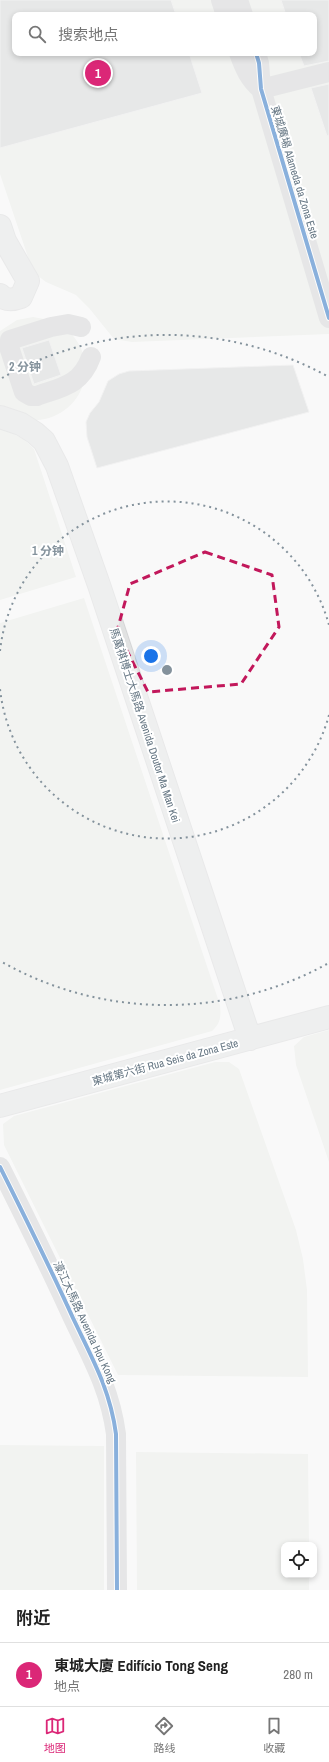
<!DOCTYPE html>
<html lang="zh">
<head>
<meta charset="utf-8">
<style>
  body { margin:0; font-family:"Archivo Narrow","Noto Sans SC",sans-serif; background:#f2f2f2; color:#222 }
  .controls { position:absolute; right:12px; bottom:12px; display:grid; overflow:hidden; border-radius:8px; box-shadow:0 2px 6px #0003 }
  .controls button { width:36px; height:36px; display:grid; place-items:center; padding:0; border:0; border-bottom:1px solid #e0e0e0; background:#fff; color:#222; font:20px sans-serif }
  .you { position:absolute; left:151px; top:656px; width:14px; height:14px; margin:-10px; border:3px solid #fff; border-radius:50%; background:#1a73e8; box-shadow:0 0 0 6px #1a73e833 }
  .badge { display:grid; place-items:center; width:26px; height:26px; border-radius:50%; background:#db2777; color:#fff; font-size:13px; font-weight:700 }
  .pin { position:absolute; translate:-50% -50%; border:2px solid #fff; box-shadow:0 1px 4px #0006 }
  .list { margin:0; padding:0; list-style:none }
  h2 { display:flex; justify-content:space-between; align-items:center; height:52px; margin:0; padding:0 16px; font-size:17px }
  h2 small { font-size:13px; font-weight:400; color:#767676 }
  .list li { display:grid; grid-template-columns:26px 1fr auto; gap:12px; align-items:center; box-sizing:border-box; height:64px; padding:0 16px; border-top:1px solid #e0e0e0 }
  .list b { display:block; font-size:15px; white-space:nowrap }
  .list p { margin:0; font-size:13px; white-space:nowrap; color:#767676 }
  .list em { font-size:13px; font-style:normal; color:#767676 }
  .icon { flex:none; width:22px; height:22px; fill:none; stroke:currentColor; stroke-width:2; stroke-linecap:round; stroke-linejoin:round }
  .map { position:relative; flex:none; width:329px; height:1590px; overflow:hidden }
  .search { position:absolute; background:#fff; box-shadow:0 2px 6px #0003; left:12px; right:12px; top:12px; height:44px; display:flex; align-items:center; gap:10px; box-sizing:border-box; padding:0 14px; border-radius:8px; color:#767676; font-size:15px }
  .sheet { height:116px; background:#fff }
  nav { display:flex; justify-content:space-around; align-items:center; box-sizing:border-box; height:56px; border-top:1px solid #e0e0e0; background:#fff; font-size:11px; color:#767676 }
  nav a { display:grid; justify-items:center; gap:2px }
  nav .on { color:#db2777 }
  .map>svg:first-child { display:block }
</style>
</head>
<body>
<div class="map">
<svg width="329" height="1590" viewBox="0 0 329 1590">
  <rect width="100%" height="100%" fill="#f9f9f9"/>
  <path fill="#e8ebe6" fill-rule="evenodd" d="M0 0H329V334L132 342 114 339 89 308 76 295 46 282 33 272 0 174ZM15 15H314V53H15Z
    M33 317C44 319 56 320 65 328 98 354 90 405 49 418 41 420 30 422 22 419 14 416 7 410 0 407V331L17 320Z
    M0 428C14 433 24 438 34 449L76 577 0 600Z
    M84 598 220 1005C221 1016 221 1023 212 1031L0 1090V623Z
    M329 1030V1162L296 1065 294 1046 304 1037Z
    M215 1062H229L239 1069 296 1230 303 1259 307 1290 308 1377 118 1375 4 1145 3 1124 14 1116Z
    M0 1445 104 1446V1590H0Z
    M136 1452 308 1454 309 1545H284V1575H309V1590H137Z"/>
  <path fill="#d0d2d3" stroke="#e8e8e8" d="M0 0H171L176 15H15V53H189L202 93 0 148Z
    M281 0H329V61L304 66 299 53H314V15H286Z
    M329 84V135L327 136 311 88Z
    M49 340 61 375 34 384 22 348Z
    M293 365 309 412 97 468 87 437 86 422 90 413 99 402 108 381 119 374 129 371Z"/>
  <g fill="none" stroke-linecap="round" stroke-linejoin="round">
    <defs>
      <path id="major" d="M0 226 5 241 28 281 21 297C13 300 6 301 0 295
        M0 417 21 424 35 433 44 441 57 466 99 585 250 1039
        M0 1106 329 1017"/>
    </defs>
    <use href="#major" stroke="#d5d6d7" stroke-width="24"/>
    <path stroke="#cecfd0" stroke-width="20" d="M221 0 226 15
      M238 0 243 15
      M239 53C244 67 249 79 261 89
      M256 53 259 63 261 89 329 318
      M261 89 329 72
      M81 327 68 324 51 327 10 340 9 347 24 392 31 396H37C62 387 81 385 91 357
      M0 1167C25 1217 50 1267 73 1318 92 1358 110 1389 116 1434L117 1590"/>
    <use href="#major" stroke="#e1e2e2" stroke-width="22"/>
    <defs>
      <path id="cycleway" d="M256 53 259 63 261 89 329 318
        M0 1167C25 1217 50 1267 73 1318 92 1358 110 1389 116 1434L117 1590"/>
    </defs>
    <use href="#cycleway" stroke="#fff" stroke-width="6"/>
    <use href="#cycleway" stroke="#0057b8" stroke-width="4"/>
  </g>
  <path d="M0 0H329V1590H0ZM205 552 272 575 279 627 241 684 148 692 117 631 130 584Z" fill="#f9f9f9" fill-opacity=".55" fill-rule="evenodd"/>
  <path fill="none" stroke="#c2185b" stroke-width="3" stroke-dasharray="8 5" stroke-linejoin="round" d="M205 552 272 575 279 627 241 684 148 692 117 631 130 584Z"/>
  <g fill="none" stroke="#84929c" stroke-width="2" stroke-dasharray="2 4">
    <path d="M329 715A168 168 0 0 1 0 689M0 651A168 168 0 0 1 329 625"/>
    <path d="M327 964A335 335 0 0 1 2 962M2 378A335 335 0 0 1 327 376"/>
  </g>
  <g text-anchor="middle" stroke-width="4" stroke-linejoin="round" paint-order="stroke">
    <g font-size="11" fill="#657683" stroke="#fff">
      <text transform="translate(295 172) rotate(73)" y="4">東城廣場 Alameda da Zona Este</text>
      <text transform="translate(145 725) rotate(72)" y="4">馬萬祺博士大馬路 Avenida Doutor Ma Man Kei</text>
      <text transform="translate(165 1062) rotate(-15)" y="4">東城第六街 Rua Seis da Zona Este</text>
      <text transform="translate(85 1322) rotate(65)" y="4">濠江大馬路 Avenida Hou Kong</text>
    </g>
  </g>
  <circle cx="167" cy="670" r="6" fill="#84929c" stroke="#fff" stroke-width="2"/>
  <g font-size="12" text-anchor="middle" font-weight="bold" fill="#84929c" stroke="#fff" stroke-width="4" stroke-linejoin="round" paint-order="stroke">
    <text x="25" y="371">2 分钟</text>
    <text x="48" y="555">1 分钟</text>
  </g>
</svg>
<div class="controls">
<button><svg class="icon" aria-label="locate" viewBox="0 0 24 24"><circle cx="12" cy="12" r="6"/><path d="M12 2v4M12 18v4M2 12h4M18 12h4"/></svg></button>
</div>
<div class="you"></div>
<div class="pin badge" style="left:98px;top:73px">1</div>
<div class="search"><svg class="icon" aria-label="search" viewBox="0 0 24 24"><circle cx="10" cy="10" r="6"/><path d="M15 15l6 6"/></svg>搜索地点</div>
</div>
<section class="sheet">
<h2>附近<small></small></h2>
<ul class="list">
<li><span class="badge">1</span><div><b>東城大廈 Edifício Tong Seng</b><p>地点</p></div><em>280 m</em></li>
</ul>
</section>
<nav>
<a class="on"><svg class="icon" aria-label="map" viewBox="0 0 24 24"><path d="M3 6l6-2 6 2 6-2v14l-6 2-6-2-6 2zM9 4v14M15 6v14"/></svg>地图</a>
<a><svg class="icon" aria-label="directions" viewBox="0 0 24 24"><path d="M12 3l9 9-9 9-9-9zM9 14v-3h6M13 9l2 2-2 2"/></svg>路线</a>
<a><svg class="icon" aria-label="saved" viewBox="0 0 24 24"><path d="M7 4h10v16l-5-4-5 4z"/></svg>收藏</a>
</nav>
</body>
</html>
